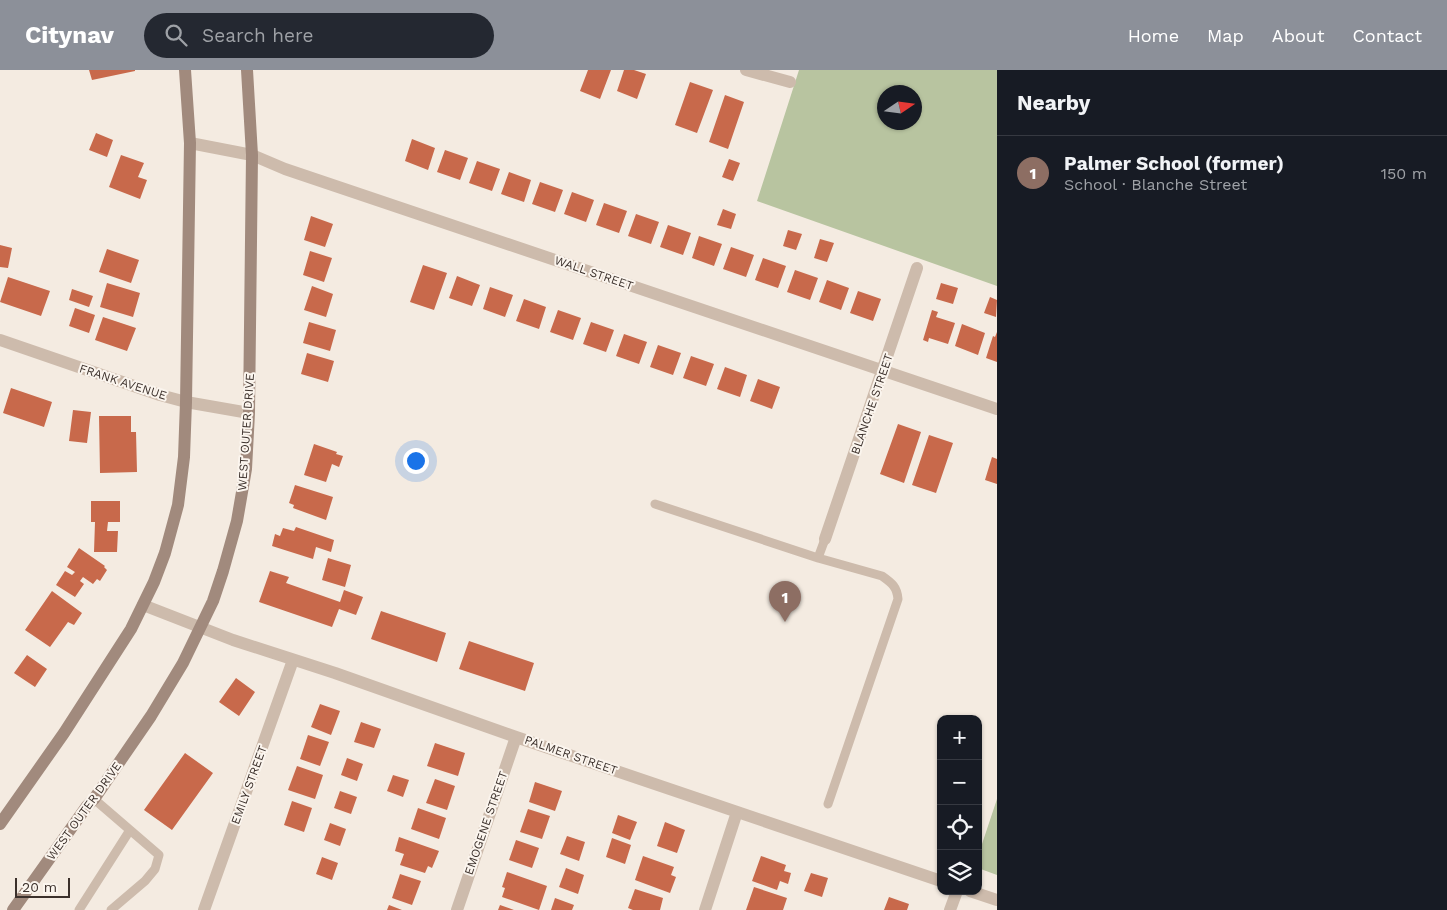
<!DOCTYPE html>
<html lang="en">
<head>
<meta charset="utf-8">
<style>
  body { margin:0; font-family:"Work Sans",sans-serif; background:#242831; color:#f1f3f6 }
  .controls { position:absolute; right:15px; bottom:15px; display:grid; overflow:hidden; border-radius:10px; box-shadow:0 1px 4px #0004 }
  .controls button { width:45px; height:45px; display:grid; place-items:center; padding:0; border:0; border-bottom:1px solid #363941; background:#171b24; color:#f1f3f6; font:25px sans-serif }
  .compass { position:absolute; left:877px; top:15px; width:45px; height:45px; border-radius:50%; background:#171b24; box-shadow:0 1px 4px #0004; rotate:77deg }
  .scale { position:absolute; left:15px; bottom:12px; width:55px; box-sizing:border-box; padding-left:5px; border:2px solid #3b302b; border-top:0; font-size:14px; line-height:18px; white-space:nowrap; color:#3b302b; -webkit-text-stroke:4px #fbf5ee; paint-order:stroke }
  .you { position:absolute; left:415px; top:390px; width:18px; height:18px; margin:-12px; border:4px solid #fff; border-radius:50%; background:#1a73e8; box-shadow:0 0 0 8px #1a73e833 }
  .badge { display:grid; place-items:center; width:32px; height:32px; border-radius:50%; background:#8c9099; color:#fff; font-size:16px; font-weight:700 }
  .pin { position:absolute; translate:-50% -41px; filter:drop-shadow(0 1px 2px #0008) }
  .pin::after { content:''; position:absolute; top:26px; width:18px; height:15px; background:inherit; clip-path:polygon(0 0,100% 0,50% 100%) }
  .list { margin:0; padding:0; list-style:none }
  h2 { display:flex; justify-content:space-between; align-items:center; height:65px; margin:0; padding:0 20px; font-size:21px }
  h2 small { font-size:16px; font-weight:400; color:#9ea1a6 }
  .list li { display:grid; grid-template-columns:32px 1fr auto; gap:15px; align-items:center; box-sizing:border-box; height:75px; padding:0 20px; border-top:1px solid #363941 }
  .list b { display:block; font-size:19px; white-space:nowrap }
  .list p { margin:0; font-size:16px; white-space:nowrap; color:#9ea1a6 }
  .list em { font-size:16px; font-style:normal; color:#9ea1a6 }
  .icon { flex:none; width:28px; height:28px; fill:none; stroke:currentColor; stroke-width:2; stroke-linecap:round; stroke-linejoin:round }
  .map { position:relative; flex:none; width:997px; height:840px; overflow:hidden }
  header { display:flex; align-items:center; gap:30px; box-sizing:border-box; height:70px; padding:0 25px; background:#8c9099; color:#fff }
  header strong { font-size:24px }
  nav { display:flex; gap:28px; margin-inline-start:auto; font-size:18px }
  .search { width:350px; height:45px; background:#242831; display:flex; align-items:center; gap:12px; box-sizing:border-box; padding:0 18px; border-radius:28px; color:#9ea1a6; font-size:19px }
  main { display:flex }
  aside { flex:1; background:#171b24 }
  .map>svg:first-child { display:block }
</style>
</head>
<body>
<header>
<strong>Citynav</strong>
<div class="search"><svg class="icon" aria-label="search" viewBox="0 0 24 24"><circle cx="10" cy="10" r="6"/><path d="M15 15l6 6"/></svg>Search here</div>
<nav><a>Home</a><a>Map</a><a>About</a><a>Contact</a></nav>
</header>
<main>
<div class="map">
<svg width="997" height="840" viewBox="0 0 997 840">
  <rect width="100%" height="100%" fill="#f4ebe1"/>
  <path fill="#b8c4a0" fill-rule="evenodd" d="M799 0H997V216L757 131ZM884 22H914V52H884Z
    M997 729V805L978 798V786Z"/>
  <path fill="#c8694b" d="M89 0H135V1L92 10Z
    M588 0H611L600 29 580 21Z
    M624 0H634L646 4 637 29 617 21Z
    M690 12 713 20 697 63 675 55Z
    M725 25 744 32 728 79 709 72Z
    M96 63 113 70 107 87 89 80Z
    M412 69 435 78 428 100 405 91Z
    M445 80 468 88 460 110 437 102Z
    M121 85 144 93 138 107 147 110 140 129 109 117Z
    M729 89 740 93 733 111 722 107Z
    M477 91 500 99 492 121 469 113Z
    M509 102 531 110 524 132 501 124Z
    M540 112 563 120 555 142 532 134Z
    M572 122 594 130 586 152 564 144Z
    M604 133 627 141 619 163 596 155Z
    M723 139 736 144 731 159 717 155Z
    M636 144 659 152 651 174 628 166Z
    M311 146 333 154 325 177 304 170Z
    M668 155 691 163 683 185 660 177Z
    M788 160 802 164 796 180 783 176Z
    M699 166 722 174 714 196 692 188Z
    M820 169 834 173 827 192 814 188Z
    M0 175 12 178 8 198 0 197Z
    M731 177 754 185 746 207 723 199Z
    M107 179 139 190 131 213 99 202Z
    M310 181 332 188 324 212 303 205Z
    M763 188 786 196 778 218 755 210Z
    M423 195 447 203 434 240 410 232Z
    M795 200 818 208 810 230 787 222Z
    M457 206 480 215 472 236 449 228Z
    M8 207 50 221 41 246 0 232Z
    M827 210 849 218 841 240 819 232Z
    M107 213 140 223 133 247 100 237Z
    M941 213 958 218 953 234 936 229Z
    M312 216 333 224 326 247 304 240Z
    M490 217 513 225 505 247 483 239Z
    M72 219 93 226 89 237 69 230Z
    M858 221 881 229 873 251 850 243Z
    M990 227 997 230 996 247 984 243Z
    M524 229 546 237 539 259 516 251Z
    M75 238 95 245 89 263 69 256Z
    M558 240 581 248 573 270 550 262Z
    M932 240 938 242 936 247 955 253 948 274 929 268 928 272 923 270Z
    M103 247 136 258 127 281 95 270Z
    M309 252 336 260 330 281 303 273Z
    M591 252 614 260 606 282 583 274Z
    M962 254 985 263 978 285 955 276Z
    M997 262V292L986 288 993 266 995 267Z
    M624 264 647 272 639 294 616 286Z
    M658 275 681 283 673 305 650 297Z
    M307 283 334 291 328 312 301 304Z
    M691 286 714 294 706 316 683 308Z
    M725 297 747 305 740 327 717 319Z
    M758 309 780 317 772 339 750 331Z
    M11 318 52 332 44 357 3 343Z
    M73 340 91 342 87 373 69 371Z
    M99 346H131V362H136L137 402 100 403Z
    M898 354 921 362 904 413 880 404Z
    M929 365 953 373 936 423 912 415Z
    M314 374 337 382 336 384 343 386 339 397 332 394 326 412 304 405Z
    M992 387 997 389V414L985 410Z
    M295 415 333 427 326 450 293 438 294 435 289 433Z
    M91 431H120V452H108L107 461H118L117 482H94L95 452H91Z
    M296 457 334 470 331 482 316 477 313 489 272 476 275 464 280 466 283 458 294 461Z
    M79 478 105 496 104 497 107 500 100 511 97 509 93 514 83 507 80 511 84 514 75 527 56 515 65 501 72 505 75 502 67 497Z
    M328 488 351 495 345 517 322 510Z
    M270 501 289 507 286 513 340 532 344 520 363 527 356 545 339 539 332 557 259 532Z
    M52 521 82 543 74 555 68 552 50 577 25 560Z
    M381 541 446 563 437 592 371 569Z
    M469 571 534 593 525 621 459 599Z
    M27 585 47 599 35 617 14 603Z
    M236 608 255 622 239 646 219 632Z
    M320 634 340 641 331 665 311 657Z
    M361 652 381 659 374 678 354 672Z
    M308 665 329 672 320 696 300 689Z
    M435 673 465 683 458 706 427 696Z
    M185 683 213 703 172 760 144 740Z
    M347 688 363 694 357 711 341 705Z
    M297 696 323 705 315 729 288 720Z
    M393 705 409 710 403 727 387 721Z
    M435 709 455 716 447 740 426 733Z
    M535 712 562 721 555 741 529 732Z
    M340 721 357 727 351 744 334 738Z
    M292 731 312 738 304 762 284 755Z
    M418 738 446 748 439 769 411 759Z
    M528 739 550 746 542 769 520 762Z
    M618 745 637 752 630 770 612 763Z
    M665 752 685 760 677 783 657 776Z
    M330 753 346 759 340 776 324 770Z
    M567 766 585 772 579 791 560 784Z
    M399 767 439 781 432 798 428 796 425 803 400 795 404 784 395 781Z
    M612 768 631 775 625 794 606 787Z
    M516 770 539 778 532 798 509 790Z
    M643 786 674 797 671 805 676 807 670 823 635 810Z
    M761 786 786 795 784 801 791 803 788 814 780 811 777 820 752 811Z
    M322 787 338 793 332 810 316 804Z
    M566 798 584 805 578 824 559 817Z
    M507 802 547 816 539 840 502 827 505 818 502 817Z
    M811 803 828 808 822 827 804 821Z
    M400 804 421 811 412 835 392 828Z
    M754 817 787 828 783 840H746Z
    M635 819 663 828 660 840H633L628 838Z
    M889 827 909 834 907 840H884Z
    M555 828 574 835 572 840H551Z
    M389 835 402 840H387Z
    M500 835 514 840H498Z"/>
  <g fill="none" stroke-linecap="round" stroke-linejoin="round">
    <path stroke="#cdbbac" stroke-width="9" d="M655 434 818 488
      M825 469 818 488 882 506C892 513 897 517 898 529L828 734
      M79 840 130 760 94 729
      M111 840 145 811 155 799 159 785 130 760"/>
    <path stroke="#cdbbac" stroke-width="12" d="M746 0 790 12
      M190 73 252 85 285 99 997 339
      M0 270 160 325 186 332 249 343
      M825 469 917 198
      M143 535 233 570 335 603 516 667 941 811
      M970 821 997 830
      M204 840 293 590
      M457 840 516 667
      M705 840 737 742
      M950 840 957 821"/>
    <path stroke="#a18a7d" stroke-width="12" d="M0 754 64 663 131 559 154 512 165 483 178 435 184 387 186 332 190 73 185 0
      M13 840 87 736 94 729 151 646 183 593 213 531 223 501 237 451 246 399 249 343 252 85 247 0"/>
  </g>
  <g text-anchor="middle" stroke-width="4" stroke-linejoin="round" paint-order="stroke">
    <g font-size="12" fill="#3b302b" stroke="#fbf5ee">
      <text transform="translate(594 203) rotate(19)" y="4">WALL STREET</text>
      <text transform="translate(123 312) rotate(18)" y="4">FRANK AVENUE</text>
      <text transform="translate(872 334) rotate(-71)" y="4">BLANCHE STREET</text>
      <text transform="translate(246 362) rotate(-86)" y="4">WEST OUTER DRIVE</text>
      <text transform="translate(571 685) rotate(19)" y="4">PALMER STREET</text>
      <text transform="translate(249 715) rotate(-70)" y="4">EMILY STREET</text>
      <text transform="translate(84 741) rotate(-54)" y="4">WEST OUTER DRIVE</text>
      <text transform="translate(486 753) rotate(-71)" y="4">EMOGENE STREET</text>
    </g>
  </g>
</svg>
<div class="controls">
<button>+</button>
<button>−</button>
<button><svg class="icon" aria-label="locate" viewBox="0 0 24 24"><circle cx="12" cy="12" r="6"/><path d="M12 2v4M12 18v4M2 12h4M18 12h4"/></svg></button>
<button><svg class="icon" aria-label="layers" viewBox="0 0 24 24"><path d="M12 4l9 5-9 5-9-5zM3 14l9 5 9-5"/></svg></button>
</div>
<svg class="compass" viewBox="-18 -18 36 36"><path d="M0-13l5 13h-10z" fill="#e53935"/><path d="M0 13l5-13h-10z" fill="#9ea1a6"/></svg>
<div class="scale">20 m</div>
<div class="you"></div>
<div class="pin badge" style="left:785px;top:552px;background:#8d6e63">1</div>
</div>
<aside>
<h2>Nearby<small></small></h2>
<ul class="list">
<li><span class="badge" style="background:#8d6e63">1</span><div><b>Palmer School (former)</b><p>School · Blanche Street</p></div><em>150 m</em></li>
</ul>
</aside>
</main>
</body>
</html>
